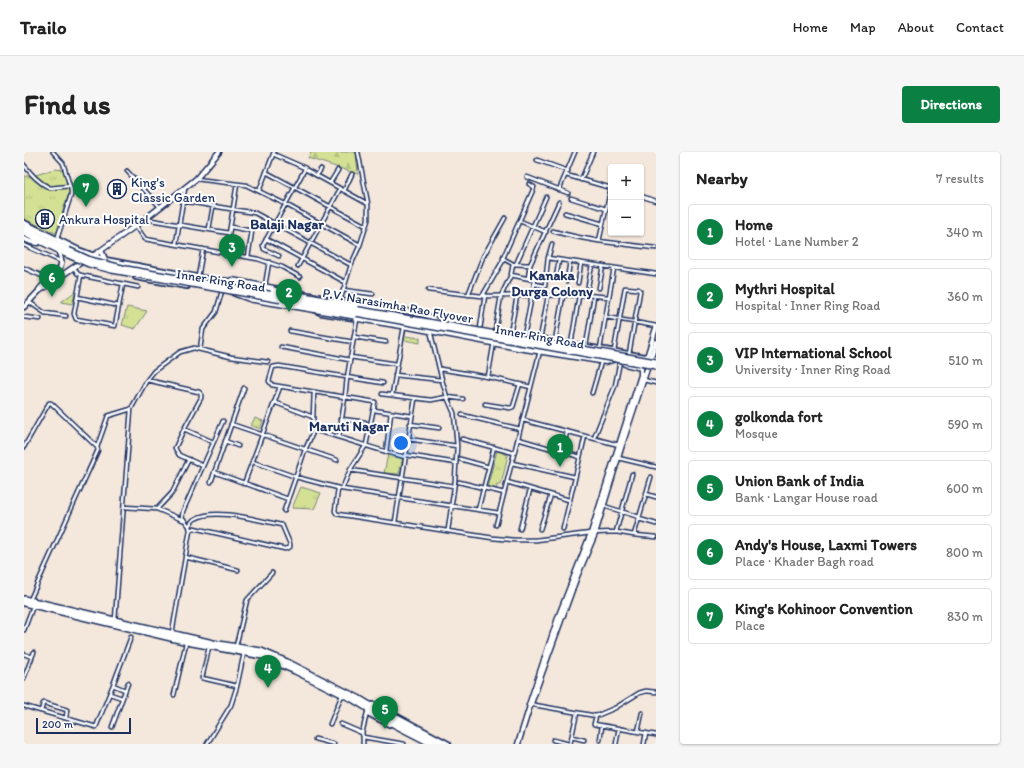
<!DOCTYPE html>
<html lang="en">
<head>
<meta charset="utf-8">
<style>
  body { margin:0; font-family:Itim,sans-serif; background:#f6f6f6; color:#222 }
  .controls { position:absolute; right:12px; top:12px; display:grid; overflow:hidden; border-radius:4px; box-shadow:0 1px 3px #0004 }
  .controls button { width:36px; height:36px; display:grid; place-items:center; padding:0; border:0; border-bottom:1px solid #e0e0e0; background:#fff; color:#222; font:20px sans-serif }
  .scale { position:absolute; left:12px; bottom:10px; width:95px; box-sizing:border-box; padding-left:4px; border:2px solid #1b2f5e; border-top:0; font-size:11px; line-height:14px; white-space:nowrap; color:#1b2f5e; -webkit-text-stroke:3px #fff; paint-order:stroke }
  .you { position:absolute; left:377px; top:291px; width:14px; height:14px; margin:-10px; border:3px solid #fff; border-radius:50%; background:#1a73e8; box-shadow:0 0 0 6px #1a73e833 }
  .badge { display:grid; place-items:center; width:26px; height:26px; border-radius:50%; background:#0b8043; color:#fff; font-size:13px; font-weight:700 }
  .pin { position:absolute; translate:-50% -33px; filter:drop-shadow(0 1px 2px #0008) }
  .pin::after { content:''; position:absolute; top:21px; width:14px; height:12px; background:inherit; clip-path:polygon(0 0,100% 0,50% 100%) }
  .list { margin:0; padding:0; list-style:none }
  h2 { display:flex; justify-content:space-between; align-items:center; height:52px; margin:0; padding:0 16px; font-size:17px }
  h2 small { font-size:13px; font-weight:400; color:#767676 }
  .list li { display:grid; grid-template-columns:26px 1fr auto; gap:12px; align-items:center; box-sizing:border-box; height:56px; margin:0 8px 8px; padding:0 8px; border:1px solid #e0e0e0; border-radius:4px }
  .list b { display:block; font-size:15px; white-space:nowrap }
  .list p { margin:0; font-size:13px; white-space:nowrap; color:#767676 }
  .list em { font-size:13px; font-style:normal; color:#767676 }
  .map { position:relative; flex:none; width:632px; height:592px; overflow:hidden; border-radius:4px }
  header { display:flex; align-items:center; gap:24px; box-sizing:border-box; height:56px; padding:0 20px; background:#fff; border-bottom:1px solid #e0e0e0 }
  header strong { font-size:19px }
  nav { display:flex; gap:22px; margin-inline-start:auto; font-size:14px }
  .intro { display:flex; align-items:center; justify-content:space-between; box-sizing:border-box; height:96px; padding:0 24px }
  h1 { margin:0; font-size:28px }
  .button { padding:10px 18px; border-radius:4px; background:#0b8043; color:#fff; font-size:14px; font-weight:700 }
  main { display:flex; gap:24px; padding:0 24px }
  aside { flex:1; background:#fff; border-radius:4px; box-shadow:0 1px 3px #0004 }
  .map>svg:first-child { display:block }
</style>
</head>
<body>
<header>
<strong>Trailo</strong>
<nav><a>Home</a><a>Map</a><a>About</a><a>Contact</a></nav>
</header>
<div class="intro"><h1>Find us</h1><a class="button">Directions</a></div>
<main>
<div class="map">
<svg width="632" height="592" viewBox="0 0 632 592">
  <defs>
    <pattern id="grass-tufts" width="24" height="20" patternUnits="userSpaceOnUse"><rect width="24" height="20" fill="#d4e194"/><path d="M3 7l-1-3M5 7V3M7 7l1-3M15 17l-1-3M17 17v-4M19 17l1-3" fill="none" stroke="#b5c182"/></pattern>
    <pattern id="forest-firs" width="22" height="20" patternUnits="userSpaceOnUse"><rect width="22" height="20" fill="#d4e194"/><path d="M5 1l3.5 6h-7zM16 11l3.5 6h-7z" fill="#b5c182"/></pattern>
  </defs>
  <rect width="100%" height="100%" fill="#f4e7dc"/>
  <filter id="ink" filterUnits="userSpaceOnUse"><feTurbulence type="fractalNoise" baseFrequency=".025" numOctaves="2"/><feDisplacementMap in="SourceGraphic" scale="8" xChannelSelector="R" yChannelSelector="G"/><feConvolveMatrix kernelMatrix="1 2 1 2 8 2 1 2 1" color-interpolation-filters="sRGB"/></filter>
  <g filter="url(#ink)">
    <path fill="url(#grass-tufts)" stroke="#788879" d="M30 17 41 18 46 39 40 54 34 82 0 67V24H9Z
      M52 139 48 152 37 150Z
      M103 155 123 159 111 177 98 173Z
      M381 184 396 186V191L380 188Z
      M231 266 239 269 236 277 227 273Z
      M473 299 484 303 477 333H473L472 339 463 336Z
      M364 302 379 305 375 322 360 321Z
      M277 335 297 341 290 357 268 356Z"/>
    <path fill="url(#forest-firs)" stroke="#788879" d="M286 0H332L334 22 284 6 287 1Z"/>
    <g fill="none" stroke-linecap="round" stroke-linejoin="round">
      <defs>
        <path id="street" d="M29 0 39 11 47 38V43L33 87
          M249 2 281 16
          M513 8 544 19
          M0 13C8 23 15 31 26 36L46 34
          M103 19 136 55
          M242 20 342 74
          M293 23 297 17
          M542 23 587 36
          M503 25 544 41
          M172 27 222 33 261 52 336 93
          M557 28 569 0
          M306 31 314 18
          M535 38 551 0
          M235 39 250 0
          M320 39 328 22
          M617 44 632 49
          M547 46 582 57
          M159 49 231 61 327 113
          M541 61 579 72
          M121 67 205 81
          M496 69 522 80
          M112 74 121 87 234 107 258 115 276 125
          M207 75 228 79 224 105
          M185 77 189 54
          M529 79C563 89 598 92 632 96
          M242 87 321 130
          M575 89 587 36
          M152 92 161 36
          M0 93 38 110
          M202 101 213 32
          M255 104 240 97 239 93 281 17 344 52
          M524 106 632 122
          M480 107 489 112 506 113
          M492 112 522 45
          M274 114 316 37
          M50 115 53 121 56 123 114 135
          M0 116 25 127
          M57 123 50 162 52 167 91 174 99 132
          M487 123 511 128 500 184
          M174 125 179 97
          M504 126 506 113 535 50
          M532 126 535 108
          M543 129 546 109
          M554 131 557 111
          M511 132 521 134 524 106 528 92
          M241 134 245 110
          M564 134 568 113
          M575 136 579 114
          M319 138 349 142
          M404 138 458 144 562 143 585 145
          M444 143 459 105 481 66
          M459 143 480 107 479 106 509 38 510 35 505 32
          M53 145 95 154
          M316 149 327 113 336 93 344 68V52L334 0
          M5 150 21 161 42 164
          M0 165 16 167
          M582 165 632 174
          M456 177 461 143
          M406 178 418 228 423 245 430 261 433 294 431 329 424 378
          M266 179 329 190
          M471 179 477 144 487 123 489 112
          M486 182 493 144
          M330 185 362 190
          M516 187 524 144
          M531 189 539 144
          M547 192 555 144
          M562 194 570 144
          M257 195 326 208
          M176 197 179 177 192 160 198 139
          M576 197 590 116
          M590 199 601 136 614 137 616 139 605 202
          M326 205 373 212
          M416 217 464 225 507 235
          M371 223 418 228
          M464 225 470 190
          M123 228 175 240 177 242V246L160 277 151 296 155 303 179 314
          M620 228 632 231
          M568 241 577 210
          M358 242 407 248 423 245 439 247
          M368 243 380 175
          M250 250 289 265
          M461 252 486 256 489 255 496 232
          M350 258 388 264
          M438 263 496 277
          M317 267 341 270
          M499 268 595 293
          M207 272 313 308
          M386 272 415 276
          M160 277 189 290
          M290 278C320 286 350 297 381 305
          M315 285 321 245 323 226 333 167
          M570 286 591 234 596 209
          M384 287 433 294
          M438 287 490 301
          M494 287 556 305
          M201 289 214 294
          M0 295 25 251H27L73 295 74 298 6 448
          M73 295 84 264 107 257 123 228 130 219 156 200 170 196 207 205 244 210
          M539 297 543 280
          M362 300 367 261
          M382 303 432 311
          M594 306 632 315
          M436 307 465 315
          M229 310 272 325 318 337 475 361
          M488 311 551 325
          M326 318 430 334
          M190 320 264 347
          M187 330 220 236
          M435 330 480 341
          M483 330 545 348
          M220 332 256 235
          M314 337 311 359 313 362 469 386 491 388H512L567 381 592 380 610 383 632 385
          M318 337 326 318 342 293 351 250 248 233 245 229 249 215 255 214 359 231
          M622 342 632 345
          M580 354 615 365
          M100 355 133 357 159 368
          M133 357 148 341 165 307
          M454 358 470 295
          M260 359 281 298 290 278 289 265 290 240
          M615 367 632 372
          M371 370 391 247
          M472 373 516 199
          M165 374C167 371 168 368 171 367 191 355 236 369 258 373L266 392V395L261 397 170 376 166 378
          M496 377 506 338
          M516 377 527 343
          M539 377 561 284
          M592 380 608 322
          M610 383 627 325
          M161 405 214 418
          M91 468 107 257
          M0 478 9 454
          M148 481 166 378 165 374 158 365 159 359 199 269
          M212 494 223 448 248 421
          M185 495 178 526 213 534
          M0 502 8 505
          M0 526 10 500
          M89 533 101 538
          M86 542 98 546
          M150 543 162 491
          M505 552 572 564 591 556 615 541 622 539 632 540
          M0 554 72 575 89 533 107 485
          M17 559 19 552 20 551 43 558 42 566
          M572 564 570 572 632 583
          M306 572 318 543
          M317 572 338 581
          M88 575 104 531
          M614 580 618 561
          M339 585 380 592
          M548 585 560 588
          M291 587 310 592
          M529 588 545 592
          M576 588 578 574
          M183 592 207 553 213 534 220 501
          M339 592V585L338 581 344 557
          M546 592 553 561
          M592 592 595 576
          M620 592 622 581"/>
        <path id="secondary" d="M0 87 7 90 14 91
          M69 104 121 67 172 27 195 0
          M208 128 355 156 382 159 402 163 417 171
          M15 138C24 125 44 120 35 101
          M0 155 15 139 56 111
          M291 158 297 161 390 176 494 196 582 210 589 208
          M623 205 632 176
          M627 206 632 190
          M505 553 535 463 567 381 617 223V216L601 212 598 210
          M494 592 505 557 552 427 571 382 598 293 624 214"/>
        <path id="primary" d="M0 71 54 98 81 108 198 130
          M77 99 81 108
          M112 125 163 134
          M411 177 530 198
          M505 185 632 207
          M345 553H351L424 592
          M344 557 346 562 365 572"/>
        <path id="highway" d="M0 76 44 98
          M0 81 42 102
          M195 130 201 129 249 138
          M210 141 227 147 258 152
          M0 447 189 491 237 499 263 510 334 546 372 569 416 592
          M0 451 168 491 238 504 271 519 330 548 371 573 408 592"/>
      </defs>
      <use href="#street" stroke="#1b2f5e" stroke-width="5.5"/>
      <use href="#secondary" stroke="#1b2f5e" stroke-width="7"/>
      <use href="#primary" stroke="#1b2f5e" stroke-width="8"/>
      <use href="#highway" stroke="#1b2f5e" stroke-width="8"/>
      <use href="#street" stroke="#fff" stroke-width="2.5"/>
      <use href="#secondary" stroke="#fff" stroke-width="4"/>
      <use href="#primary" stroke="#fff" stroke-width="4.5"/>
      <use href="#highway" stroke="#fff" stroke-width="5"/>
      <defs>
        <path id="highway-bridge" d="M44 98 66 108 102 117 632 210
          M42 102 65 112 88 118 632 214
          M249 138 332 154
          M258 152 330 164"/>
      </defs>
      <use href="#highway-bridge" stroke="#1b2f5e" stroke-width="8" stroke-linecap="butt"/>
      <use href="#highway-bridge" stroke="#fff" stroke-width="5"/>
    </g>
  </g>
  <defs>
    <symbol id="building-ring" viewBox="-11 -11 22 22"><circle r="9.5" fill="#fff" stroke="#1b2f5e" stroke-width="1.5"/><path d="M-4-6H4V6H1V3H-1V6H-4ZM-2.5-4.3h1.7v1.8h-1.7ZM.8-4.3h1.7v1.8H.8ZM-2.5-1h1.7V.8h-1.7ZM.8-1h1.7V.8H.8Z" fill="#1b2f5e"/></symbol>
  </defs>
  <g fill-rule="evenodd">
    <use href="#building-ring" x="82" y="26" width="22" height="22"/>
    <use href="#building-ring" x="10" y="56" width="22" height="22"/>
  </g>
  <g text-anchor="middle" stroke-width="4" stroke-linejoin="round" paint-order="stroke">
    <g font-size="13" fill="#1b2f5e" stroke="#fff" text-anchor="start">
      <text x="107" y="35">King's<tspan x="107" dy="15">Classic Garden</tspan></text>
      <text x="35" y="72">Ankura Hospital</text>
    </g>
    <g font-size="13" fill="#1b2f5e" stroke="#fff">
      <text transform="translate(197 128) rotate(9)" y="5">Inner Ring Road</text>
      <text transform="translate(374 153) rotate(10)" y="5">P.V. Narasimha Rao Flyover</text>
      <text transform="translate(516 184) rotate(10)" y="5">Inner Ring Road</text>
    </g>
    <g font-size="14" font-weight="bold" fill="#1b2f5e" stroke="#fff">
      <text x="263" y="77">Balaji Nagar</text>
      <text x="528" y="128">Kanaka<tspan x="528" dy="16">Durga Colony</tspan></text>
      <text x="325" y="279">Maruti Nagar</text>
    </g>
  </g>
</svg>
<div class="controls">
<button>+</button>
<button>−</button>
</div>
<div class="scale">200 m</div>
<div class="you"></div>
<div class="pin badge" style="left:536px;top:315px">1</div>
<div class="pin badge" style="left:265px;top:160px">2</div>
<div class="pin badge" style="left:208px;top:115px">3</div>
<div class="pin badge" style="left:244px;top:536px">4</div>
<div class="pin badge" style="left:361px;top:577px">5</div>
<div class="pin badge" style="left:28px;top:145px">6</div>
<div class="pin badge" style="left:62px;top:55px">7</div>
</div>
<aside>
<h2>Nearby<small>7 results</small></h2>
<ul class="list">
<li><span class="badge">1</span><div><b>Home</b><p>Hotel · Lane Number 2</p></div><em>340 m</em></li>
<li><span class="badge">2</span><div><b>Mythri Hospital</b><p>Hospital · Inner Ring Road</p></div><em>360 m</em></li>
<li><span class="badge">3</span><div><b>VIP International School</b><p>University · Inner Ring Road</p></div><em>510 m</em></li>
<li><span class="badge">4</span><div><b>golkonda fort</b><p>Mosque</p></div><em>590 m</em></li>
<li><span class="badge">5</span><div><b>Union Bank of India</b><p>Bank · Langar House road</p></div><em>600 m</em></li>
<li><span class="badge">6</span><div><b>Andy's House, Laxmi Towers</b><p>Place · Khader Bagh road</p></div><em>800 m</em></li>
<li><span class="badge">7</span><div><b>King's Kohinoor Convention</b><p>Place</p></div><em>830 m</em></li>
</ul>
</aside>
</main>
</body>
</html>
